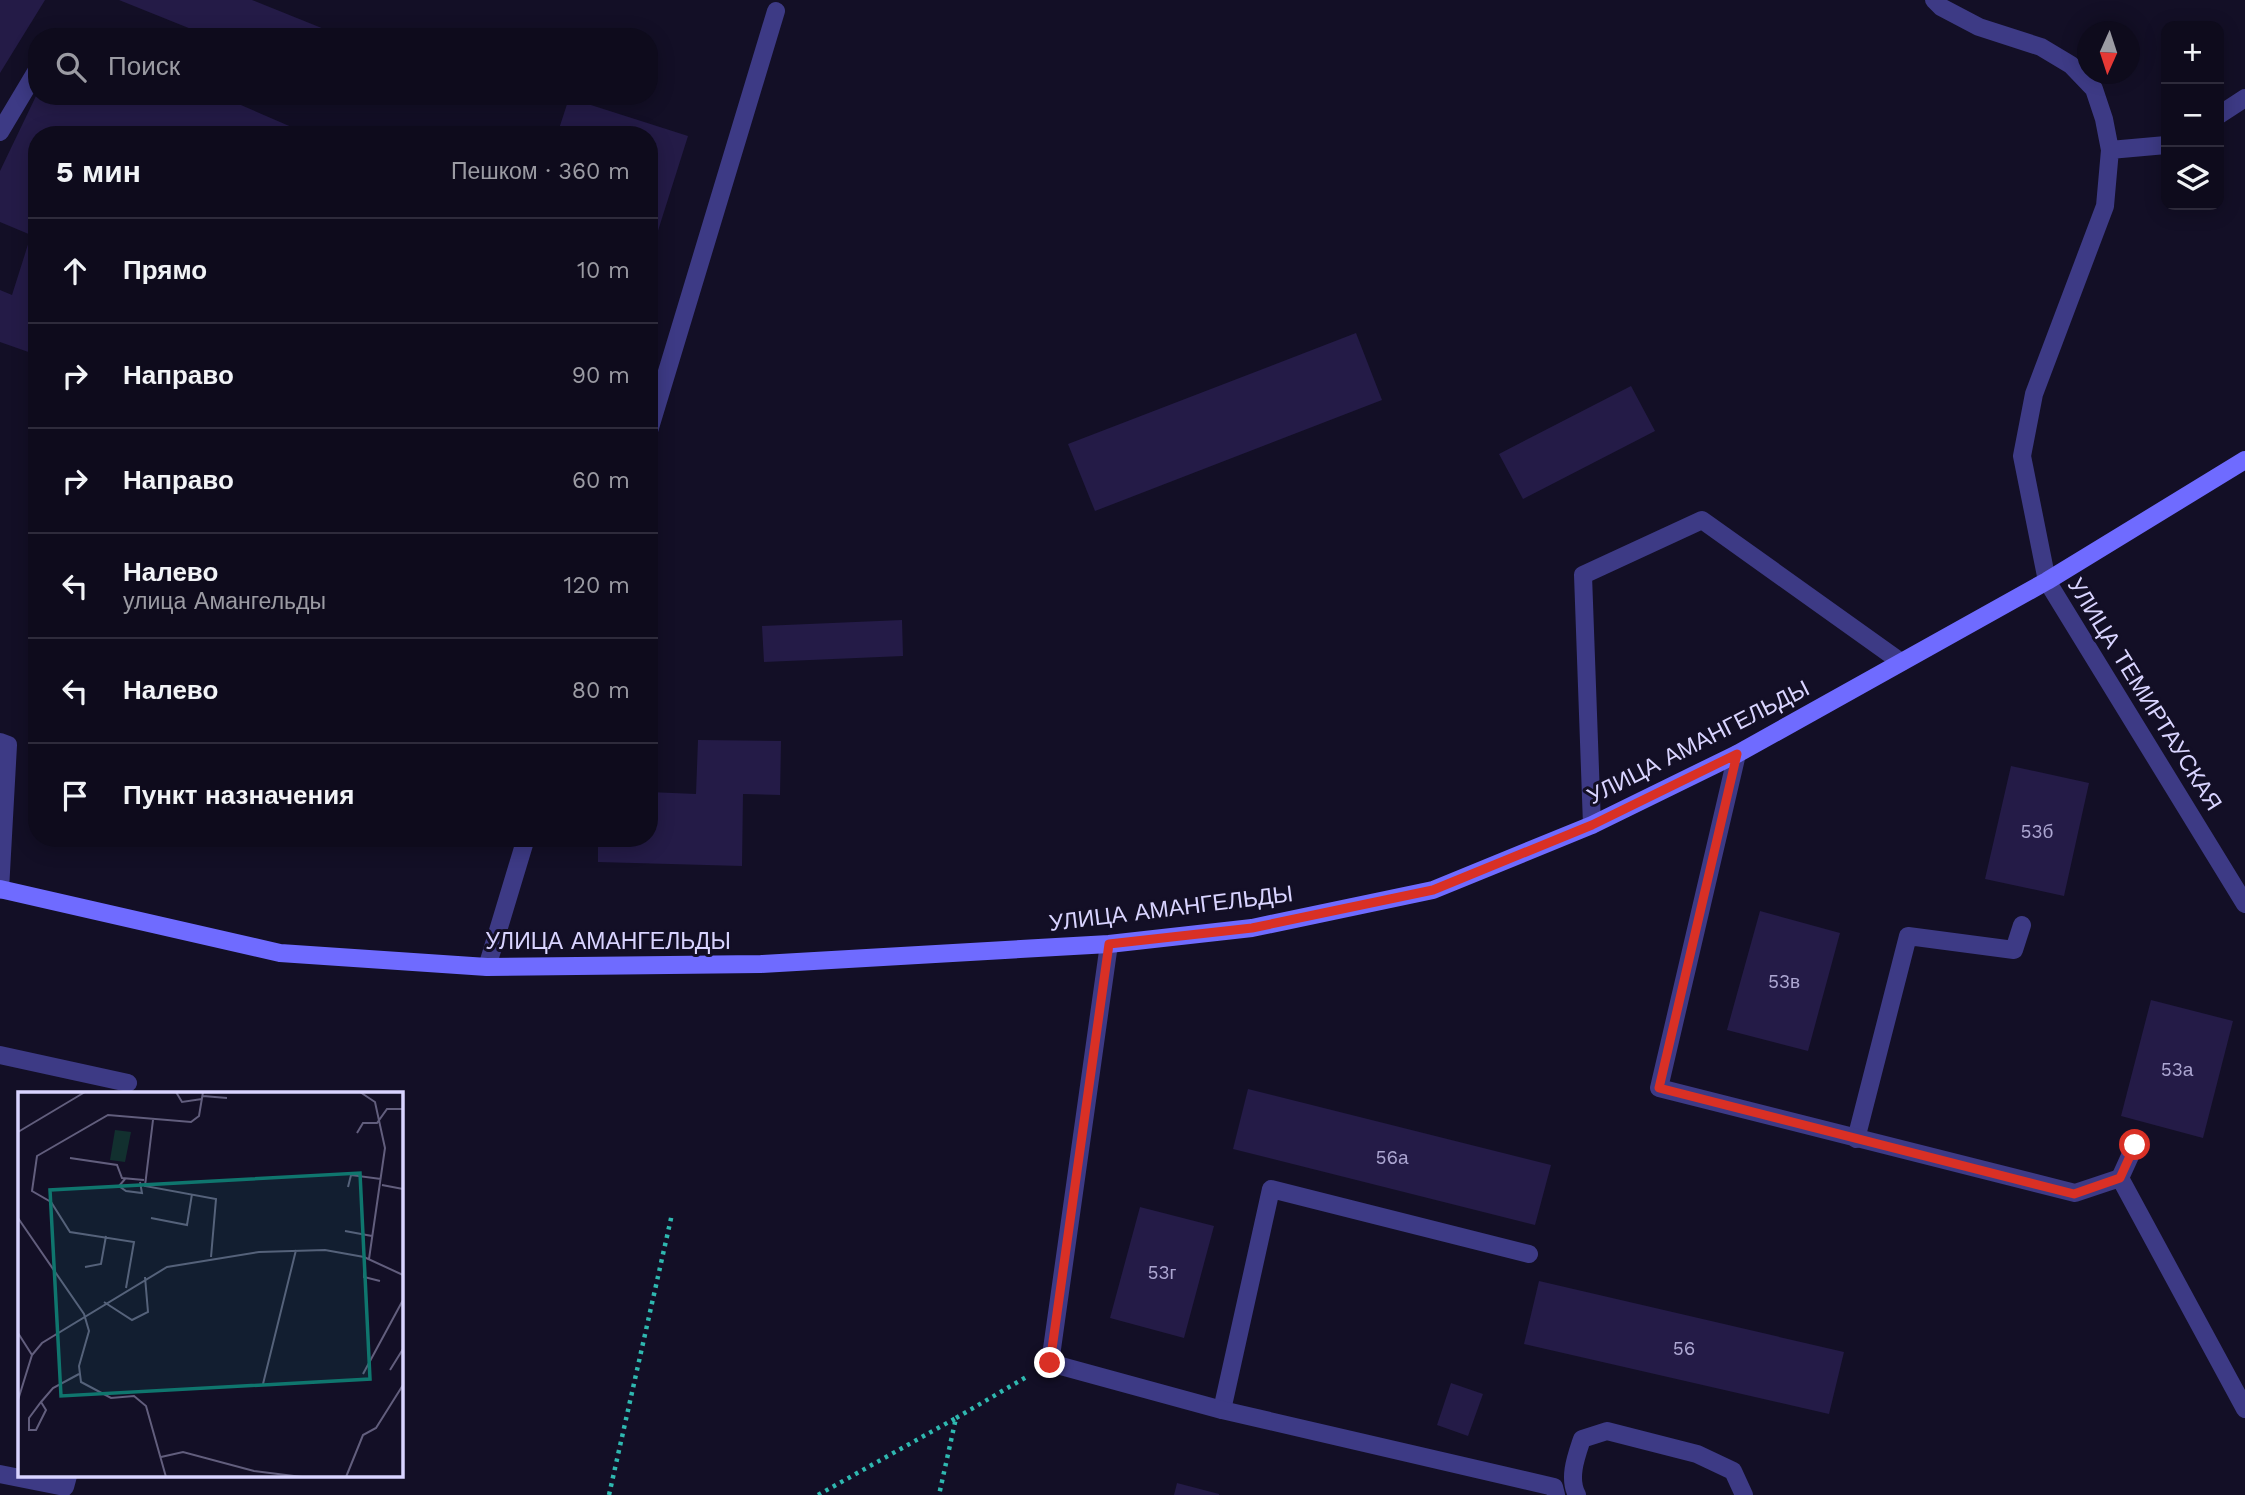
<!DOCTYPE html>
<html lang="ru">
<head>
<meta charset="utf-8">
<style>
  body { margin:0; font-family:"Work Sans",sans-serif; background:#171425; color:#f1f3f6 }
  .controls { position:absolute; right:21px; top:21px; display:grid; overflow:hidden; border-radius:14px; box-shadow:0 4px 18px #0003 }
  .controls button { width:63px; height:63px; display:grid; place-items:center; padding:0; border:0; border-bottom:2px solid #2e2b3b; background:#0e0b1c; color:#f1f3f6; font:35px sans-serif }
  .compass { position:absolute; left:2077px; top:21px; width:63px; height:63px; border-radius:50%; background:#0e0b1c; box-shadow:0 4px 18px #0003; rotate:183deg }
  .stop { position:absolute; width:21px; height:21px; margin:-16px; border:5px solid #d93025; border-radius:50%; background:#fff }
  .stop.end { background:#d93025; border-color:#fff; box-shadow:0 2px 7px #0008 }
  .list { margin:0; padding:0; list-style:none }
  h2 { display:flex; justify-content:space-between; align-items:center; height:91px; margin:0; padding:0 28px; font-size:30px }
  h2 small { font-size:23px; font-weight:400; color:#9b9ba3 }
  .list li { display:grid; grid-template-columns:46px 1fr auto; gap:21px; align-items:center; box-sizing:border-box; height:105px; padding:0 28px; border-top:2px solid #2e2b3b }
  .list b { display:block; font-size:26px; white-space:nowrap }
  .list p { margin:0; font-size:23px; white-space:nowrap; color:#9b9ba3 }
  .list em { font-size:23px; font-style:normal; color:#9b9ba3 }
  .icon { flex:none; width:38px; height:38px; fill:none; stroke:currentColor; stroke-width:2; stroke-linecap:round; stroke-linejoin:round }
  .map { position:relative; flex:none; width:2245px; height:1495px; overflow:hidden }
  .search { position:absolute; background:#0e0b1c; box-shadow:0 4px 18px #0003; left:28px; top:28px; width:630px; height:77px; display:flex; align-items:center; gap:18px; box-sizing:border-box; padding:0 24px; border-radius:28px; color:#9b9ba3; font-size:26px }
  .panel { position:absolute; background:#0e0b1c; box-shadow:0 4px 18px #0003; left:28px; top:126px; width:630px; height:721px; border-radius:28px }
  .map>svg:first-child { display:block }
</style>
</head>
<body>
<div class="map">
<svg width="2245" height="1495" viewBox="0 0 2245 1495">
  <rect width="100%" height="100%" fill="#130f26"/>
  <path fill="#241b47" d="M0 0H45L0 73Z
    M119 0H252L344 37H211Z
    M36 96H220L310 135H160L153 132 152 135H37V355L0 342V290L12 295 31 235 0 222V171Z
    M569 98 688 136 650 256 649 135H557Z
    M1356 333 1382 400 1095 511 1068 444Z
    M1631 386 1655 431 1523 499 1499 454Z
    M902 620 903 656 764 662 762 626Z
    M698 740 781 741 780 795 743 794 742 866 598 862V838H649V792L696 794Z
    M2011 766 2089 783 2064 896 1985 879Z
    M1760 911 1840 933 1808 1051 1727 1030Z
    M2151 1000 2233 1021 2203 1138 2121 1116Z
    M1248 1089 1551 1165 1535 1225 1233 1149Z
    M1140 1207 1214 1226 1184 1338 1110 1318Z
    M1539 1281 1844 1352 1829 1414 1524 1344Z
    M1451 1383 1483 1394 1468 1436 1437 1425Z
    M1177 1483 1219 1494V1495H1174Z"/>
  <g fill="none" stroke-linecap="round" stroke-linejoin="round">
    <path stroke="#2fb8b0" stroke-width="4.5" stroke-dasharray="3.5 5" stroke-linecap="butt" d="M956 1418 1028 1376
      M609 1495 672 1214
      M818 1495 956 1418 939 1495"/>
    <path stroke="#3d3a85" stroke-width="18" d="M1934 0 1941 7 1979 27 2041 47 2071 65 2094 89 2104 119 2110 150 2105 206 2034 394 2022 456 2047 581
      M2219 115 2245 98
      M0 132 37 70
      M2110 150 2166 145
      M649 431 776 11
      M0 742 8 745 0 890
      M1592 825 1583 575 1702 520 1901 662
      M487 967 526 838
      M0 1055 128 1083
      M1856 1139 1908 936 2014 950 2022 925
      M2120 1178 2135 1145
      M1222 1410 1271 1189 1529 1254
      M0 1474 65 1487 68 1476
      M1577 1495C1568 1478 1576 1457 1582 1439L1607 1431 1697 1454 1733 1471 1744 1495"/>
    <path stroke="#3d3a85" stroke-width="18" d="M2047 581 2245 904
      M1737 754 1659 1088 2075 1193 2120 1178 2245 1409
      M1109 944 1050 1363 1222 1410 1554 1487 1556 1495"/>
    <path stroke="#6f6bff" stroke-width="18" d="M0 889 280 953 487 967 761 964 1109 944 1252 928 1433 890 1592 825 1737 754 2047 581 2245 460"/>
  </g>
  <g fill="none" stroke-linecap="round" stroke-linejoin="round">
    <path stroke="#d93025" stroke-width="9" d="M1050 1363 1109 944 1252 928 1433 890 1592 825 1737 754 1659 1088 2074 1194 2120 1178 2135 1145"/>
  </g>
  <g text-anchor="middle" stroke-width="6" stroke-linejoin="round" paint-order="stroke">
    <g font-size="19" fill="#aca6d1">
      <text x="2037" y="838">53б</text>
      <text x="1784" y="988">53в</text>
      <text x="2177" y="1076">53а</text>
      <text x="1392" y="1164">56а</text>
      <text x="1162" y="1279">53г</text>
      <text x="1684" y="1355">56</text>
    </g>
    <g font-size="23" fill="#d9d4ff" stroke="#130f26">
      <text transform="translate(2145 694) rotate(58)" y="8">УЛИЦА ТЕМИРТАУСКАЯ</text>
      <text transform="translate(1698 742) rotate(-27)" y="8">УЛИЦА АМАНГЕЛЬДЫ</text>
      <text transform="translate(1171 908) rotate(-7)" y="8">УЛИЦА АМАНГЕЛЬДЫ</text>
      <text x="608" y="949">УЛИЦА АМАНГЕЛЬДЫ</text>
    </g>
  </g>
  <g transform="translate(18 1092)">
    <rect width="385" height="385" fill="#130f26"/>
    <path d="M97 38 113 40 107 70 92 68Z" fill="#12302f"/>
    <path fill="none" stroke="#625e7d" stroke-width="2" d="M158 0 164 10 184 7M342 0 357 10 367 56 351 167M185 4 209 6M135 28 127 94 198 107 193 165M0 40 67 0M339 41 345 31H359L369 17H385M52 66 99 73 104 86 126 88M107 87 101 94 108 99 124 101 122 90M364 93 385 97M330 95 333 83 363 87M0 126 66 222 71 239 61 274 63 290 93 306 116 304 128 314 148 385M133 126 169 133 174 102M327 139 354 144M346 165V185L362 189M67 175 83 172 88 144M108 196 116 150 52 140 33 110 14 99 19 64 90 23 173 30 181 24 185 0M86 210 114 228 130 220 127 185M0 241 14 263M372 278 385 257M345 282 385 208M245 292 278 158M0 308 14 263 24 251 149 175 241 160 307 158 346 165 385 183M23 310 28 318 18 338H11V326L23 310 35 296 61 282M143 365 165 360 236 379 284 385M328 385 345 343 358 336 385 293"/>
    <path fill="#0f766e" fill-opacity="0.15" stroke="#0f766e" stroke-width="3.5" d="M342 81 352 287 43 304 32 98Z"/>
    <rect width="385" height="385" fill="none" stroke="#d9d4ff" stroke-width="3.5"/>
  </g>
</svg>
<div class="controls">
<button>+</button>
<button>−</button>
<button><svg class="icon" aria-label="layers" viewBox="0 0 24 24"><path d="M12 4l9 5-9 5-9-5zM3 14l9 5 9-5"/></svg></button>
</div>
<svg class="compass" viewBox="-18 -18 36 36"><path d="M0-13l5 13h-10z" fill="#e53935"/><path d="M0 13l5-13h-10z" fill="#9b9ba3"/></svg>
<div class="stop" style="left:2135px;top:1145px"></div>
<div class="stop end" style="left:1050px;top:1363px"></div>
<div class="search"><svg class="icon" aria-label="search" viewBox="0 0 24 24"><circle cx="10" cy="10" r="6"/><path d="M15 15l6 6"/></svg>Поиск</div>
<section class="panel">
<h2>5 мин<small>Пешком · 360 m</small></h2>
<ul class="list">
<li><svg class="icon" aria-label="ahead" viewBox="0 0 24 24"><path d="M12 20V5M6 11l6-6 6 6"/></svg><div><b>Прямо</b></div><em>10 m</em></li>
<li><svg class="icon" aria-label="right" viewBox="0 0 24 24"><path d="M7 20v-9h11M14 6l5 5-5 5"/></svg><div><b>Направо</b></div><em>90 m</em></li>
<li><svg class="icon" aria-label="right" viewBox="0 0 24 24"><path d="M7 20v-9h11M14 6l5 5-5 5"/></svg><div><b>Направо</b></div><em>60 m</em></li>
<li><svg class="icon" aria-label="left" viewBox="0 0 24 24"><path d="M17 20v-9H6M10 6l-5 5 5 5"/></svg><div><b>Налево</b><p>улица Амангельды</p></div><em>120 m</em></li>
<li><svg class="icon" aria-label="left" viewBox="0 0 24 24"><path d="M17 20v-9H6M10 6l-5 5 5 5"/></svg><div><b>Налево</b></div><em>80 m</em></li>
<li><svg class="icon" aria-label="arrive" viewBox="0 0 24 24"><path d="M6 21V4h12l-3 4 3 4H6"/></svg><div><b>Пункт назначения</b></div></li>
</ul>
</section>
</div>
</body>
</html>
